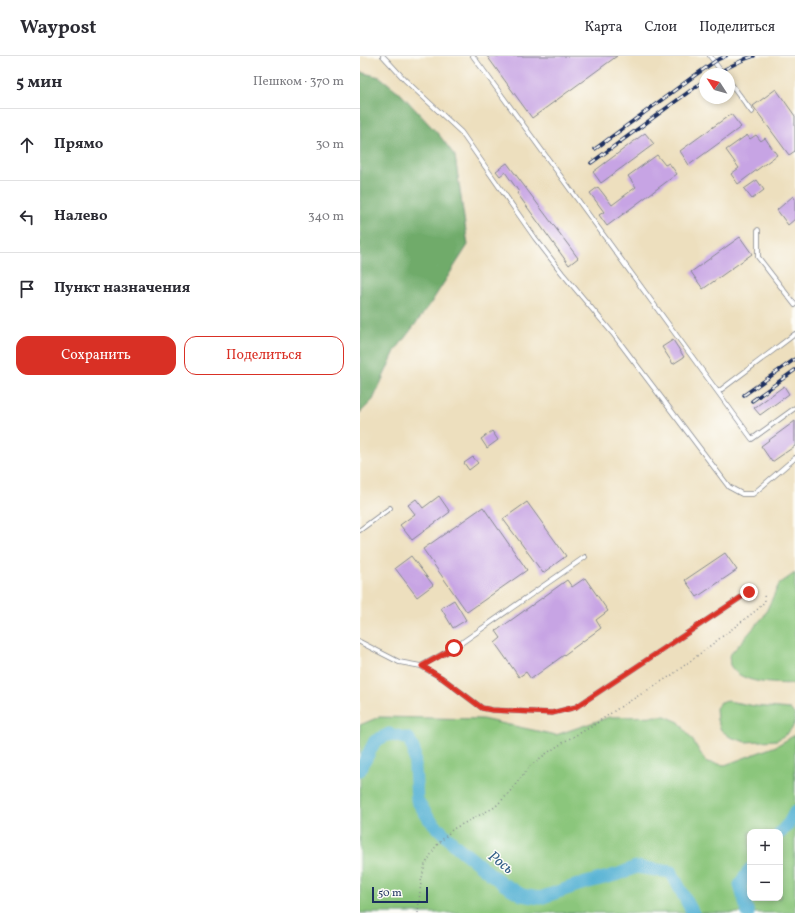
<!DOCTYPE html>
<html lang="ru">
<head>
<meta charset="utf-8">
<style>
  body { margin:0; font-family:Vollkorn,serif; background:#f2f2f3; color:#2b2b33 }
  .controls { position:absolute; right:12px; bottom:12px; display:grid; overflow:hidden; border-radius:8px; box-shadow:0 2px 6px #0003 }
  .controls button { width:36px; height:36px; display:grid; place-items:center; padding:0; border:0; border-bottom:1px solid #e1e1e2; background:#fff; color:#2b2b33; font:20px sans-serif }
  .compass { position:absolute; left:339px; top:12px; width:36px; height:36px; border-radius:50%; background:#fff; box-shadow:0 2px 6px #0003; rotate:306deg }
  .scale { position:absolute; left:12px; bottom:10px; width:56px; box-sizing:border-box; padding-left:4px; border:2px solid #1b2f5e; border-top:0; font-size:11px; line-height:14px; white-space:nowrap; color:#1b2f5e; -webkit-text-stroke:3px #fdfcf7; paint-order:stroke }
  .stop { position:absolute; width:12px; height:12px; margin:-9px; border:3px solid #d93025; border-radius:50%; background:#fff }
  .stop.end { background:#d93025; border-color:#fff; box-shadow:0 1px 4px #0008 }
  .list { margin:0; padding:0; list-style:none }
  h2 { display:flex; justify-content:space-between; align-items:center; height:52px; margin:0; padding:0 16px; font-size:17px }
  h2 small { font-size:13px; font-weight:400; color:#7c7c81 }
  .list li { display:grid; grid-template-columns:26px 1fr auto; gap:12px; align-items:center; box-sizing:border-box; height:72px; padding:0 16px; border-top:1px solid #e1e1e2 }
  .list b { display:block; font-size:15px; white-space:nowrap }
  .list em { font-size:13px; font-style:normal; color:#7c7c81 }
  .actions { display:flex; gap:8px; padding:12px 16px }
  .actions a { flex:1; padding:9px 0; border:1px solid #d93025; border-radius:12px; text-align:center; font-size:14px; color:#d93025 }
  .actions .main { background:#d93025; color:#fff }
  .icon { flex:none; width:22px; height:22px; fill:none; stroke:currentColor; stroke-width:2; stroke-linecap:round; stroke-linejoin:round }
  .map { position:relative; flex:none; width:435px; height:857px; overflow:hidden }
  header { display:flex; align-items:center; gap:24px; box-sizing:border-box; height:56px; padding:0 20px; background:#fff; border-bottom:1px solid #e1e1e2 }
  header strong { font-size:19px }
  nav { display:flex; gap:22px; margin-inline-start:auto; font-size:14px }
  main { display:flex }
  aside { flex:1; background:#fff }
  .map>svg:first-child { display:block }
</style>
</head>
<body>
<header>
<strong>Waypost</strong>
<nav><a>Карта</a><a>Слои</a><a>Поделиться</a></nav>
</header>
<main>
<aside>
<h2>5 мин<small>Пешком · 370 m</small></h2>
<ul class="list">
<li><svg class="icon" aria-label="ahead" viewBox="0 0 24 24"><path d="M12 20V5M6 11l6-6 6 6"/></svg><div><b>Прямо</b></div><em>30 m</em></li>
<li><svg class="icon" aria-label="left" viewBox="0 0 24 24"><path d="M17 20v-9H6M10 6l-5 5 5 5"/></svg><div><b>Налево</b></div><em>340 m</em></li>
<li><svg class="icon" aria-label="arrive" viewBox="0 0 24 24"><path d="M6 21V4h12l-3 4 3 4H6"/></svg><div><b>Пункт назначения</b></div></li>
</ul>
<div class="actions"><a class="main">Сохранить</a><a>Поделиться</a></div>
</aside>
<div class="map">
<svg width="435" height="857" viewBox="0 0 435 857">
  <rect width="100%" height="100%" fill="#fdfcf7"/>
  <filter id="ink" filterUnits="userSpaceOnUse"><feTurbulence type="fractalNoise" baseFrequency=".025" numOctaves="2"/><feDisplacementMap in="SourceGraphic" scale="8" xChannelSelector="R" yChannelSelector="G"/><feConvolveMatrix kernelMatrix="1 2 1 2 8 2 1 2 1" color-interpolation-filters="sRGB"/></filter>
  <filter id="wash" filterUnits="userSpaceOnUse"><feTurbulence type="fractalNoise" baseFrequency=".012" numOctaves="4" result="noise"/><feDisplacementMap in="SourceGraphic" scale="16" xChannelSelector="R" yChannelSelector="G"/><feGaussianBlur stdDeviation="0.9" result="paint"/><feColorMatrix in="noise" values="0 0 0 0 0 0 0 0 0 0 0 0 0 0 0 0 0 1.4 0 .05"/><feComposite in="paint" operator="in"/></filter>
  <g filter="url(#wash)">
    <rect width="100%" height="100%" fill="#eddfbe"/>
    <path fill="#8bc67b" stroke="#537a6c" fill-rule="evenodd" d="M435 517V628C415 627 381 629 370 609 369 607 370 603 369 600L404 560 419 528Z
      M368 645 395 650 430 653 435 659 434 669 428 677 417 684 386 686 370 681 361 674 357 664 356 652 361 646Z
      M305 660 319 666 333 685 346 706 365 709 416 690 435 679V857H0V669L19 661 122 663 196 679 249 661ZM390 776H420V842H390Z"/>
    <path fill="#70ab6b" stroke="#466d64" d="M0 16 20 21 40 37 80 80 95 100 108 189 69 250 35 295 13 344 0 357Z"/>
    <g fill="none" stroke-linecap="round" stroke-linejoin="round">
      <path stroke="#56b2d4" stroke-width="13" d="M0 714 15 685 29 678 49 683 54 695 57 744 69 763 96 790 143 828 162 839 180 842 218 829 259 818 276 811 311 816 333 857
        M420 777 429 767 435 756
        M388 857 380 829 390 813"/>
    </g>
    <g id="blocks">
      <path fill="#c7a4e4" d="M127 0H257L172 62Z
        M416 33 435 60V95L429 99 393 50Z
        M371 58 381 71 329 109 320 95Z
        M285 77 294 88 241 127 233 116Z
        M387 79 390 83 396 79 401 85 405 82 417 99 378 128 371 118 379 112 366 94Z
        M297 99 305 109 309 107 317 118 247 170 239 159 244 156 230 137 238 131 252 149 276 131 268 120Z
        M147 107 218 202 209 209 157 137 159 136 145 116 140 120 136 115Z
        M397 124 404 134 392 143 384 133Z
        M433 140 435 143V163L428 169 417 154Z
        M380 181 392 198 343 233 331 216Z
        M313 284 324 301 313 308 302 291Z
        M424 330 429 338 400 359 394 352Z
        M435 365V390L412 406 401 390Z
        M132 375 138 384 127 392 121 383Z
        M113 401 118 407 109 414 104 407Z
        M79 440 90 456 52 484 40 469 55 458 48 449 56 443 63 452Z
        M167 446 206 500 183 517 143 463Z
        M123 451 167 514 107 556 63 493Z
        M365 497 377 514 337 541 325 524Z
        M51 500 73 529 57 541 35 512Z
        M225 522 248 555 236 564 241 572 171 623 166 616 159 621 135 587 141 582 136 575 207 524 212 531Z
        M94 544 106 564 93 572 81 552Z"/>
    </g>
  </g>
  <g filter="url(#ink)">
    <use href="#blocks" fill-opacity="0" stroke="#84878e" stroke-width="1"/>
    <g fill="none" stroke-linecap="round" stroke-linejoin="round">
      <defs>
        <path id="lane" d="M23 0 45 24 101 76 175 182 202 217 254 279 369 431 382 438H393L435 402
          M113 0 392 383 435 352
          M350 0 363 18
          M369 25 392 56
          M398 174V201L435 249
          M358 336 435 278
          M0 474 30 452
          M0 586 39 606 61 610 82 622 122 652 132 654 192 657 216 651 389 536
          M61 610 94 592 225 501"/>
      </defs>
      <use href="#lane" stroke="#84878e" stroke-width="5.5"/>
      <path stroke="#84878e" stroke-width="1.5" stroke-dasharray="1 3" stroke-linecap="butt" d="M58 857 61 826 65 809 76 790 93 773 135 751 148 738 170 710 187 697 207 684 231 671 257 653 312 619 398 553 405 545 404 539"/>
      <use href="#lane" stroke="#fff" stroke-width="4"/>
      <defs>
        <path id="rail" d="M355 18 385 3 394 0
          M235 93 334 20 357 4 366 0
          M231 107 345 24
          M384 339 435 303
          M392 345 435 314"/>
      </defs>
      <use href="#rail" stroke="#1b2f5e" stroke-width="3.5"/>
      <use href="#rail" stroke="#fdfcf7" stroke-width="2" stroke-dasharray="6" stroke-linecap="butt"/>
    </g>
  </g>
  <g fill="none" stroke-linecap="round" stroke-linejoin="round" filter="url(#ink)">
    <path stroke="#d93025" stroke-width="5" d="M94 592 62 610 82 622 122 652 132 654 192 657 216 651 389 536"/>
  </g>
  <g text-anchor="middle" stroke-width="3" stroke-linejoin="round" paint-order="stroke">
    <g font-size="15" font-style="italic" fill="#305d87" stroke="#fdfcf7">
      <text transform="translate(141 806) rotate(38)" y="5">Рось</text>
    </g>
  </g>
</svg>
<div class="controls">
<button>+</button>
<button>−</button>
</div>
<svg class="compass" viewBox="-18 -18 36 36"><path d="M0-13l5 13h-10z" fill="#e53935"/><path d="M0 13l5-13h-10z" fill="#7c7c81"/></svg>
<div class="scale">50 m</div>
<div class="stop" style="left:94px;top:592px"></div>
<div class="stop end" style="left:389px;top:536px"></div>
</div>
</main>
</body>
</html>
